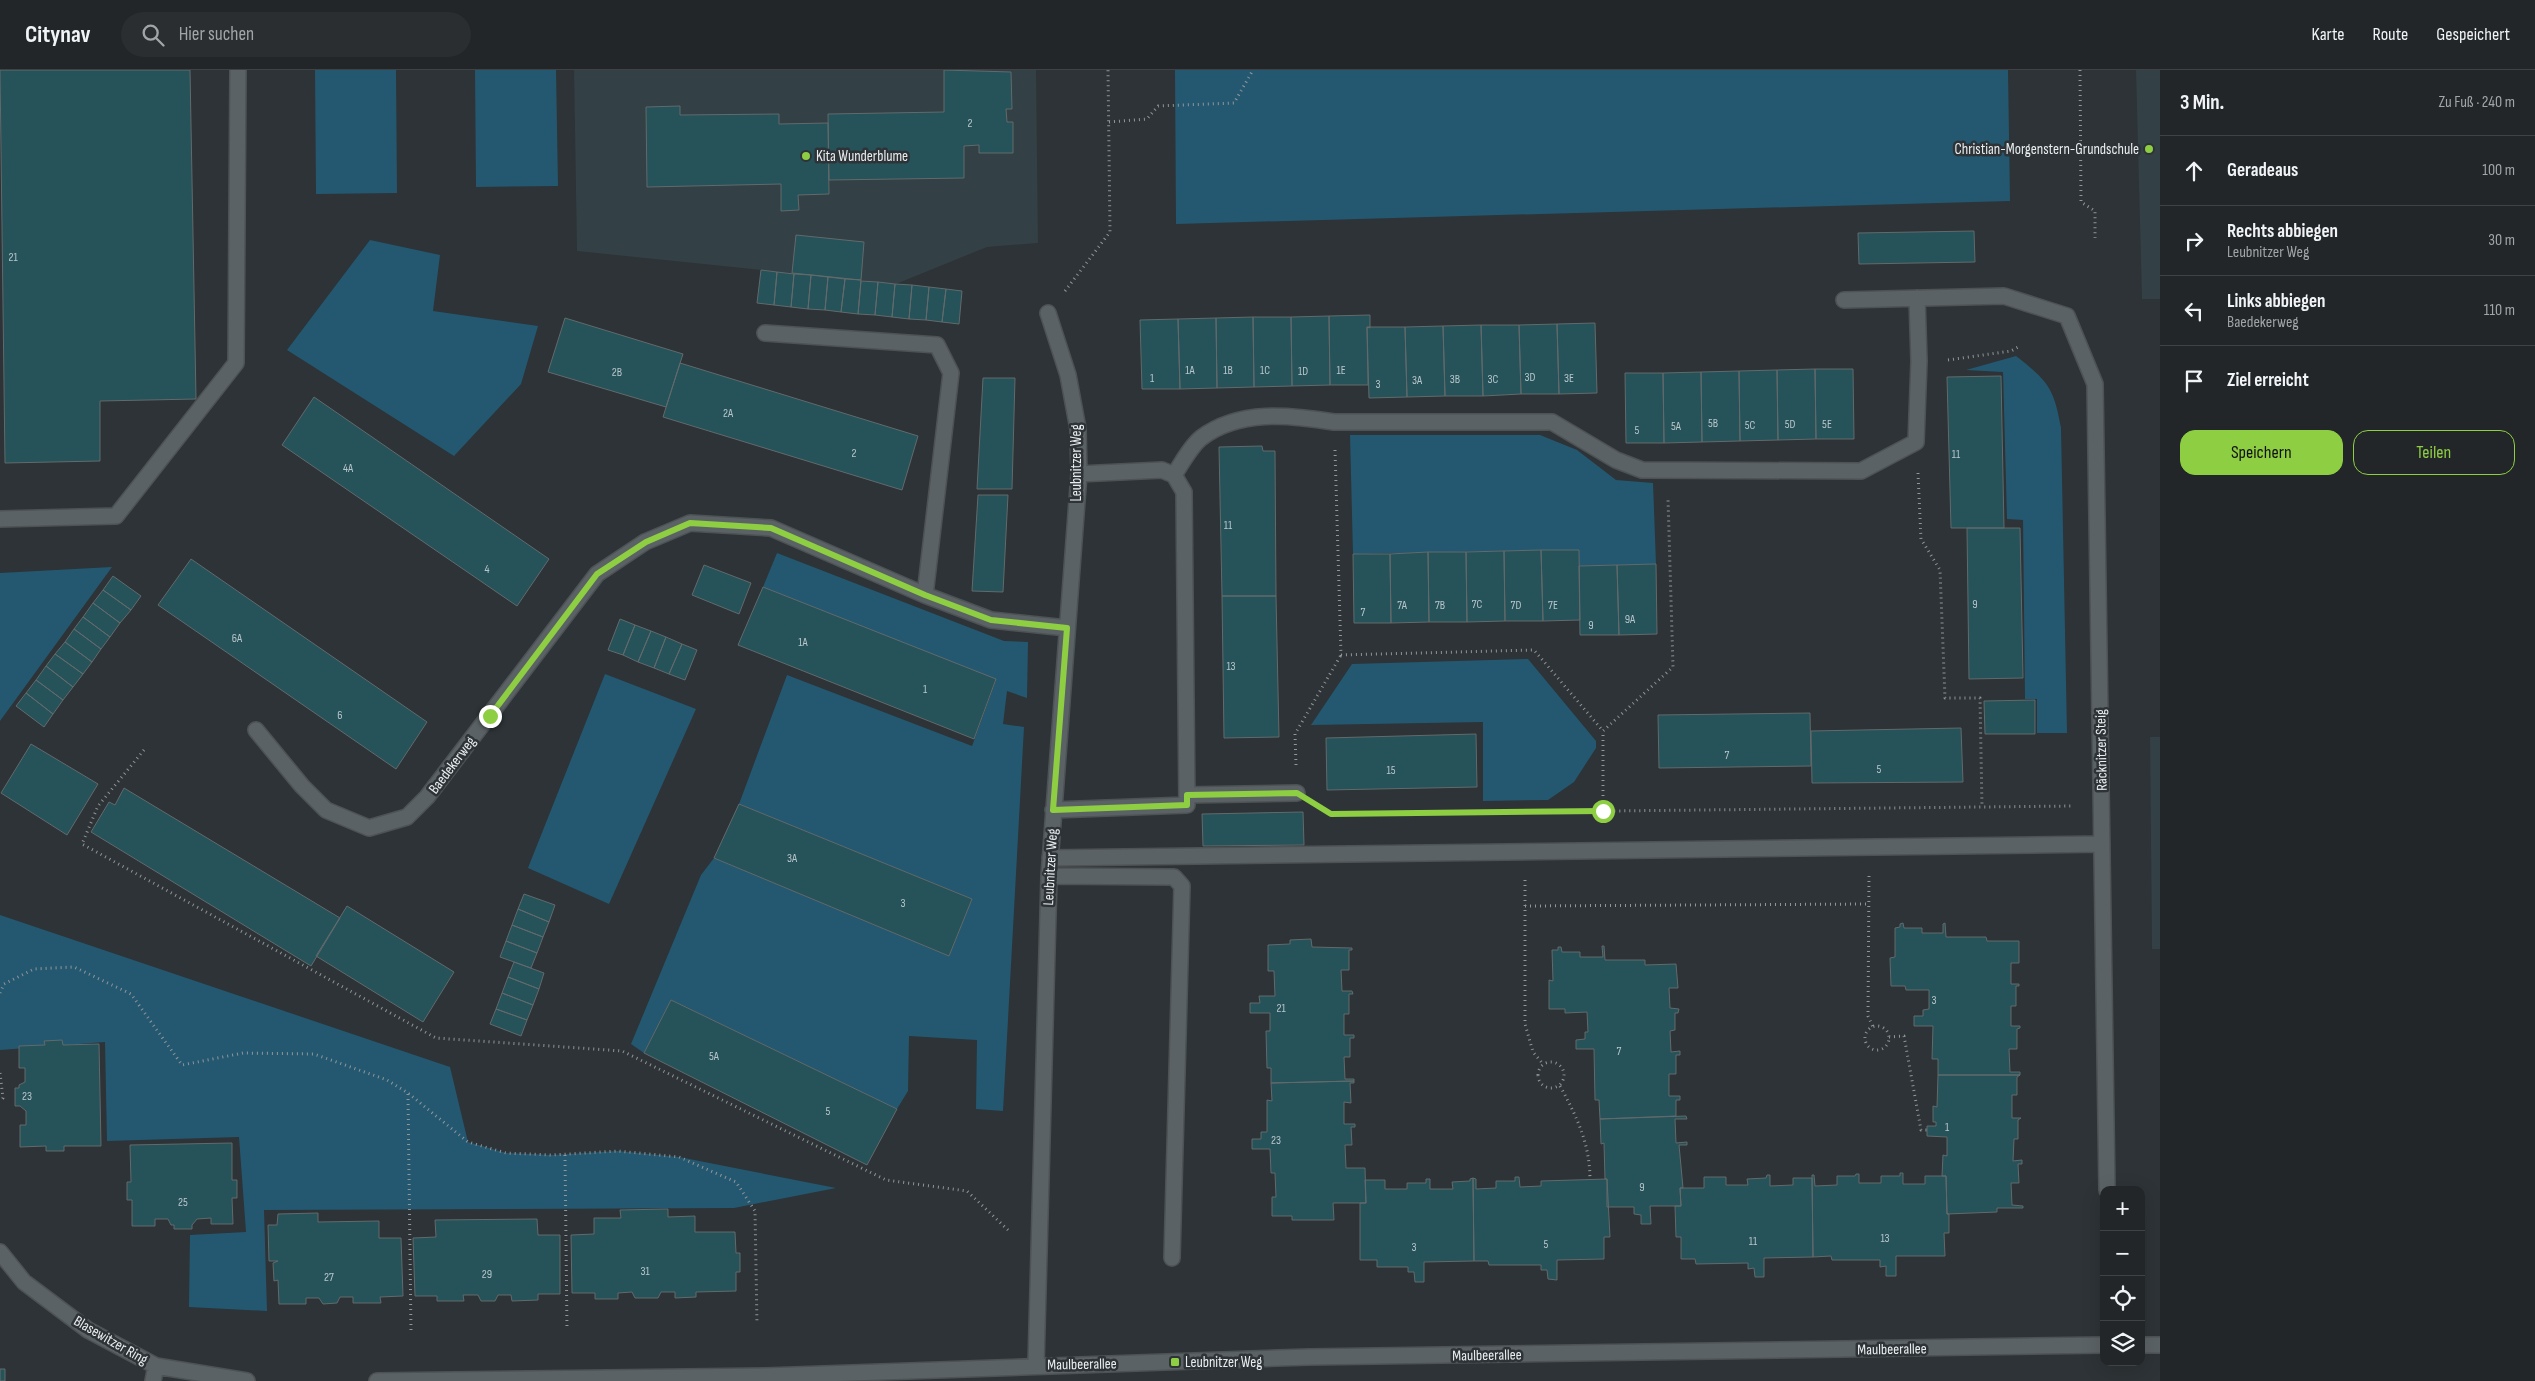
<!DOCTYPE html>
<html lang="de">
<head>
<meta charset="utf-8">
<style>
  body { margin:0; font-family:"Sofia Sans Condensed",sans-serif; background:#2a2e30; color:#f1f3f6 }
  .controls { position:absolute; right:15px; bottom:15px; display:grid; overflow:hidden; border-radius:10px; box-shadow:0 5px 20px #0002 }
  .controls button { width:45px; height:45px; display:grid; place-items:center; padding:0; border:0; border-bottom:1px solid #3f4345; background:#222628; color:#f1f3f6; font:25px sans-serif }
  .stop { position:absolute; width:15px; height:15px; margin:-11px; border:4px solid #8ece43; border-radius:50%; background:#fff }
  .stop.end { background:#8ece43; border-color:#fff; box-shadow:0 1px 5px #0008 }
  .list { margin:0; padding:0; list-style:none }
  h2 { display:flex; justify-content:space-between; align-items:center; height:65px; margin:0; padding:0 20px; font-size:21px }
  h2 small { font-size:16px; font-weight:400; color:#a2a5a8 }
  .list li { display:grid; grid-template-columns:32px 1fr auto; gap:15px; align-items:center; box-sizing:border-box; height:70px; padding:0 20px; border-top:1px solid #3f4345 }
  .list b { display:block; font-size:19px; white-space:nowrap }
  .list p { margin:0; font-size:16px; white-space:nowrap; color:#a2a5a8 }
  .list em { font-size:16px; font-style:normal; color:#a2a5a8 }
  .actions { display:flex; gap:10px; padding:15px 20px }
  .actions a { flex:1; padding:11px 0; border:1px solid #8ece43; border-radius:15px; text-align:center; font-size:18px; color:#8ece43 }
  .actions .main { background:#8ece43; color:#111 }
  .icon { flex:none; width:28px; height:28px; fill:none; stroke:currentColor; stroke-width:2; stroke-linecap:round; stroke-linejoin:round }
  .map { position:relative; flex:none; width:2160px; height:1311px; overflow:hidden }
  header { display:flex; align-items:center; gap:30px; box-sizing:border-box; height:70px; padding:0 25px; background:#222628; border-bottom:1px solid #3f4345 }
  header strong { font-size:24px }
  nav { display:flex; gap:28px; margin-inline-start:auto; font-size:18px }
  .search { width:350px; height:45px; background:#2a2e30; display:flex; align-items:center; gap:12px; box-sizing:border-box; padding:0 18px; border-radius:28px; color:#a2a5a8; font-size:19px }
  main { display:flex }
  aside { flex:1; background:#222628 }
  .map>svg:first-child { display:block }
</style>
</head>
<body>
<header>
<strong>Citynav</strong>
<div class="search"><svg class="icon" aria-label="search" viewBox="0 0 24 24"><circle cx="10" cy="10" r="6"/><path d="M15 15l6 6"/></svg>Hier suchen</div>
<nav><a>Karte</a><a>Route</a><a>Gespeichert</a></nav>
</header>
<main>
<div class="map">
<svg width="2160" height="1311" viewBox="0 0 2160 1311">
  <rect width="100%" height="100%" fill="#2d3336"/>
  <path fill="#334045" d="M574 0H1036L1038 173 987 177 896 214 577 181Z
    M2136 0H2160V229H2142Z
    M2150 667H2160V879H2152Z"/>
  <path fill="#245870" d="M315 0H396L397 123 316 124Z
    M475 0H556L558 116 476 117Z
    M1175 0H2008L2010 131 1176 154Z
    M370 170 440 185 433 241 538 256 521 314 454 386 287 280Z
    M2016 286C2048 311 2054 318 2061 358L2067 663H2037V629H2025L2023 450 2007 449 2003 302 1966 300Z
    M1350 365H1540L1577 380 1616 410 1653 413 1656 494 1579 496 1504 481 1353 484Z
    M777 483 1004 571 1028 572 1027 628 1007 621 1003 654 1024 657 1003 1041 976 1039 977 970 909 966 908 1021 897 1039 671 930 644 983 631 974 701 805 714 788 949 886 972 829 739 734 787 605 972 676 996 610 763 517Z
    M112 497 0 651V503Z
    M1528 589 1596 671V678L1574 712 1548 730 1483 731V652L1311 655 1352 594Z
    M605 604 696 639 609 834 528 798Z
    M0 845 450 997 468 1072 506 1083 552 1085 618 1081 679 1087 836 1118 734 1138 264 1140 267 1241 189 1237 190 1165 246 1162 239 1067 107 1071 105 972 0 980Z"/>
  <path fill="#26525a" stroke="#626a6b" d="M0 0H190L196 329 100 331V391L5 393Z
    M944 0 1011 2 1012 39H1006L1007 52H1013V83H979V75L964 76V108L829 110 828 44 944 42Z
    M680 36V45L779 44V54L828 53 829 124 798 125 799 140 781 141V114L647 117 646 37Z
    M1974 161 1975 192 1859 194 1858 163Z
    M796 165 864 172 861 210 792 203Z
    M761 200 777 202 774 235 757 233Z
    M777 202 794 204 791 237 774 235Z
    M794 204 811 205 808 239 791 237Z
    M811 205 828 207 825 240 808 239Z
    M828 207 845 209 841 242 825 240Z
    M845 209 861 210 858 244 841 242Z
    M861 211 878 212 875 245 858 244Z
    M878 212 895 214 892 247 875 245Z
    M895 214 912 215 909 249 892 247Z
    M912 215 929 217 926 250 909 249Z
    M929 217 946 219 942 252 926 250Z
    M946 219 962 221 959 254 942 252Z
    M1370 245V258L1367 257 1368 315H1330L1329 246Z
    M1329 246 1330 315 1292 316 1291 247Z
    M1253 247H1291L1292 316 1254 317Z
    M1253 247 1254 317 1217 318 1216 248Z
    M565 248 683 284 666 337 548 302Z
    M1216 248 1217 318 1180 319 1178 249Z
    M1178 249 1180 319H1142L1140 250Z
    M1595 253 1597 323 1559 324 1557 254Z
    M1557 254 1559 324H1521L1519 255Z
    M1481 255H1519L1521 324 1483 326Z
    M1481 255 1483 326H1445L1443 256Z
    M1443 256 1445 326 1407 327 1405 257Z
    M1367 257H1405L1407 327 1369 328Z
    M680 293 918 366 902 420 663 347Z
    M1815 299 1816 369 1778 370 1777 300Z
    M1815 299H1853L1854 369H1816Z
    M1777 300 1778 370 1740 371 1739 301Z
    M1739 301 1740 371 1702 372 1701 302Z
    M1701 302 1702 372 1664 373 1663 303Z
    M1625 303H1663L1664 373H1626Z
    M2001 306 2004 458H1951L1947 307Z
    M983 308H1015L1012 419H977Z
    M314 327 549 489 517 536 282 375Z
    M1262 376 1263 381H1275L1276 526H1222L1219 377Z
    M978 425H1008L1003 522 972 521Z
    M1967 458H2020L2023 608 1969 609Z
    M1541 480 1543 551H1505L1504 481Z
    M1541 480H1579L1580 550 1543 551Z
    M1504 481 1505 551 1467 552 1466 482Z
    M1428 482H1466L1467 552H1429Z
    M1428 482 1429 552 1391 553 1390 484Z
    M1353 484H1390L1391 553H1354Z
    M191 489 427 652 396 699 158 535Z
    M1656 494 1657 564 1619 565 1617 495Z
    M704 495 751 513 739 544 692 525Z
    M1617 495 1619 565H1580L1579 496Z
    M113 506 141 526 131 540 103 520Z
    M763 517 996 609 974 669 738 575Z
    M103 520 131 540 120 553 93 533Z
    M1222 526H1276L1279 667 1224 668Z
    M93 533 120 553 110 567 83 547Z
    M83 547 110 567 101 579 74 559Z
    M620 549 635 555 623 585 608 580Z
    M635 555 651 561 638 592 623 585Z
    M74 559 101 579 92 592 65 572Z
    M651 561 666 567 654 598 638 592Z
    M666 567 682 574 669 604 654 598Z
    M65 572 92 592 83 604 55 584Z
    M682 574 697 580 685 610 669 604Z
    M55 584 83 604 73 617 46 596Z
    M46 596 73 617 63 630 36 610Z
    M36 610 63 630 53 644 26 623Z
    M26 623 53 644 44 657 16 636Z
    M2035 630V664H1985L1984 631Z
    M1810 643 1811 696 1659 698 1658 645Z
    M1961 658 1963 712 1812 713 1811 661Z
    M1476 664 1477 717 1327 720 1326 668Z
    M31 674 98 714 67 765 1 723Z
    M124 718 340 848 311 896 91 762 109 732 115 735Z
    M739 734 972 829 949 886 714 788Z
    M1303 742 1304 775 1203 776 1202 744Z
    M524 824 555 835 549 852 518 839Z
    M347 836 454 902 423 952 316 886Z
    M518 839 549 852 543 867 512 855Z
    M1903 853 1904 858H1922V863H1943V854L1945 853 1946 867H1986L1987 871H2019V893H2011V914H2019V916H2016V936H2011V956H2020V958L2017 959V979H2009L2010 1002H2020V1005H1938V989H1932L1933 956H1914V946H1923V940L1929 939V920H1906L1905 916H1891L1890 888 1895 887V858L1900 857V854Z
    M512 855 543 867 537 883 506 871Z
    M1311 869 1312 877 1352 878V880H1349V900H1341L1342 921H1352L1353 924H1349V944H1344V965H1354V968H1350V987H1344L1345 1009H1354V1011L1271 1013V998H1267L1266 961H1270V943H1250V933H1260L1259 926H1275L1274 901H1268V875L1290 874V870Z
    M506 871 537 883 531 898 500 887Z
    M1602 876H1604L1605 890H1645V895L1676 894 1678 918H1669L1670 938 1679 939 1678 943H1675V960L1670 961 1671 982 1680 981V985H1676V1004H1669V1026H1680V1030H1676V1046L1600 1049 1599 1030H1595L1594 979H1576V970L1585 969V962H1588L1587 942 1565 943V939H1549V910L1553 911 1552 880H1558V877H1561L1562 882H1580V887H1603Z
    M514 892 544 903 539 919 508 907Z
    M508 907 539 919 533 935 502 923Z
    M502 923 533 935 527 950 496 939Z
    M671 930 897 1039 867 1095 644 983Z
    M496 939 527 950 521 966 490 954Z
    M62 970 63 975 99 974 101 1076H64V1081H46V1076L20 1077V1055H26V1041L20 1036H15V1018H19V1015L25 1012V998H19V976L45 975 44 971Z
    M1938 1005H2020L2017 1007V1025H2012V1048H2021L2018 1050V1069H2014L2013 1091 2022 1090V1094H2018L2019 1113H2011L2012 1135 2023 1136V1138H1997V1142L1947 1144 1946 1106H1942L1943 1085 1947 1086V1067L1927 1066V1056H1936V1052H1933V1036L1937 1037Z
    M1354 1011V1013H1350L1351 1033 1344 1032V1054H1355V1057H1351L1352 1075H1345L1346 1098H1365L1366 1133H1333L1334 1150H1292V1146H1272V1127H1276L1275 1103H1271L1270 1079H1252V1069H1261V1062H1267V1030L1272 1031 1271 1013Z
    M1686 1046 1687 1049H1675L1676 1073 1687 1072V1075H1679L1683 1118H1680L1681 1136H1650L1651 1154H1641V1145L1634 1144V1137H1607V1109H1605L1604 1073 1601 1074 1600 1049Z
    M232 1073V1110H237V1128H232L233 1154H211V1148L197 1149 192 1155V1159H174V1155H171L168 1149H155V1156H132V1130H127V1112H131L130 1075Z
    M1900 1103H1903V1114H1925V1106H1946L1947 1144H1949V1163H1944L1945 1186H1896V1206H1886V1196L1880 1197V1190H1832L1831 1186 1813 1187 1812 1105H1814L1815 1116 1837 1115V1106H1855L1856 1104H1859V1113H1881V1106H1900Z
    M1767 1105H1770V1116L1793 1115V1108H1812L1813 1187 1764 1188V1207H1755L1754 1198 1748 1199V1193L1696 1194 1695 1189H1681V1167H1676L1675 1136H1681L1680 1118H1704V1107H1726V1115H1748L1747 1109 1766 1108Z
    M1515 1107H1519L1520 1117 1541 1116V1111L1607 1109 1610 1167H1604V1189L1557 1190V1210L1548 1209 1547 1200H1541V1195H1489L1488 1191H1474L1473 1108 1476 1109V1119L1496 1118V1111H1515Z
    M1473 1108 1474 1191 1424 1192V1212H1415L1414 1202H1408V1197H1377V1190H1360V1133H1366L1365 1110H1385V1119H1407V1113H1426V1109H1430V1119H1453L1452 1112 1470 1111V1109Z
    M668 1139V1147L695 1146V1162H735L736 1183H740V1202H736V1221L696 1222V1227L675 1228V1222H661L658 1228H635L632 1222 618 1223V1229H595V1223H572L571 1165 594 1164V1148H621L620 1140Z
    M318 1143V1152L379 1151V1168H401L403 1226 380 1227 381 1233H353V1227H340L337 1233 323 1234 319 1228H306V1234H279L278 1210 274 1211 273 1193 278 1191H269L268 1155H277L278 1144Z
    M537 1149 538 1165H560V1224H538V1230L512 1231 511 1225H498L495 1231H481L478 1225H463L464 1231H437V1226H415L413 1168 436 1167 435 1150Z
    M0 1299H5V1311H0Z"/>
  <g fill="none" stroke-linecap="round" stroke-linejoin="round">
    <defs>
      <path id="minor" d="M1844 230 2004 226 2067 246 2095 314 2107 1120
        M765 263 937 275 951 303 925 525
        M1174 405C1182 393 1190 377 1201 368 1239 339 1290 345 1334 352H1552L1616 390 1642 400 1861 401 1916 372 1919 291 1917 228
        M0 449 116 446 236 293 238 0
        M256 660 302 716 326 740 369 758 407 747 427 727 597 504 645 472 690 453 771 458 925 525 991 550 1067 558
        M1187 725 1297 723
        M1053 740 1187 735 1184 422 1174 405 1162 400 1079 404
        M1050 788 2102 774
        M1049 806 1174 807 1182 816 1172 1188
        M0 1182 24 1212 88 1260 156 1296 247 1311
        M2141 1275H2160
        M1036 1295 1049 806 1079 404 1078 359 1068 305 1048 243
        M153 1311 156 1296
        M377 1311 765 1306 1309 1287 2104 1275"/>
    </defs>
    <use href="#minor" stroke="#4d5254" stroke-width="18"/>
    <path stroke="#919698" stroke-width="3" stroke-dasharray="1 4" stroke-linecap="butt" d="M2080 0 2081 132 2095 141V168
      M1109 52 1147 49 1158 36 1234 33 1253 0
      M1065 221 1110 162 1108 0
      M1948 290 2011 281 2020 276
      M1335 380 1341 585 1534 580 1603 661 1673 597 1668 429
      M1918 403 1921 469 1940 500 1945 628H1980L1982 737
      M144 680 98 736 82 774 436 968 622 981 886 1110 967 1121 1008 1160
      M1296 695 1295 664 1341 585
      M1321 738 1331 744 2073 736
      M1603 741V661
      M1869 806 1868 946 1873 957
      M1525 810V954L1533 982 1543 994
      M1525 836 1869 834
      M0 923 4 914 34 899 74 897 131 924 182 995 243 983 314 984 387 1010 408 1023 468 1072 506 1083 552 1085 618 1081 679 1087 736 1112 755 1141 757 1254
      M1865 968a12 12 0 1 1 24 0a12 12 0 1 1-24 0Z
      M1889 967 1904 966 1921 1060H1927
      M1538 1005a13 13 0 1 1 26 0a13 13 0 1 1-26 0Z
      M0 1003 3 1028 0 1031
      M1560 1016C1577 1047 1590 1074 1590 1110
      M408 1024 411 1261
      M565 1085 567 1259"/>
    <use href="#minor" stroke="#5b6265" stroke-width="15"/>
  </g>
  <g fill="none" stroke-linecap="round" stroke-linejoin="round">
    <path stroke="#8ece43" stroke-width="6" d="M490 646 597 504 646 472 690 453 771 458 925 525 991 550 1067 558 1053 740 1187 735V725L1297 723 1331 744 1603 741"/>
  </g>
  <g fill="#8ece43" stroke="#2d3336" stroke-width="2">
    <circle cx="2149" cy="79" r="5"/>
    <circle cx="806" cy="86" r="5"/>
    <rect x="1170" y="1287" width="10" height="10" rx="2.5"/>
  </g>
  <g text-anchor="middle" stroke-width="5" stroke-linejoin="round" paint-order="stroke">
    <g font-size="12" fill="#b8c6ca">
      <text x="970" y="57">2</text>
      <text x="13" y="191">21</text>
      <text x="1190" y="304">1A</text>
      <text x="1228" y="304">1B</text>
      <text x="1265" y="304">1C</text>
      <text x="1341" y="304">1E</text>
      <text x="1303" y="305">1D</text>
      <text x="617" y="306">2B</text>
      <text x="1530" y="311">3D</text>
      <text x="1152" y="312">1</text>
      <text x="1569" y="312">3E</text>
      <text x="1455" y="313">3B</text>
      <text x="1493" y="313">3C</text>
      <text x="1417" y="314">3A</text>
      <text x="1378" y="318">3</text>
      <text x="728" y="347">2A</text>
      <text x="1713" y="357">5B</text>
      <text x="1790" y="358">5D</text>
      <text x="1827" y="358">5E</text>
      <text x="1750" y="359">5C</text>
      <text x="1676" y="360">5A</text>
      <text x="1637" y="364">5</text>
      <text x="854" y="387">2</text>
      <text x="1956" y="388">11</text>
      <text x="348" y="402">4A</text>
      <text x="1228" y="459">11</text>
      <text x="487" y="503">4</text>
      <text x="1477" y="538">7C</text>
      <text x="1975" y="538">9</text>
      <text x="1402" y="539">7A</text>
      <text x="1440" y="539">7B</text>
      <text x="1516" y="539">7D</text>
      <text x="1553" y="539">7E</text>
      <text x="1363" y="546">7</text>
      <text x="1630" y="553">9A</text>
      <text x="1591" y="559">9</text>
      <text x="237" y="572">6A</text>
      <text x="803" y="576">1A</text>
      <text x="1231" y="600">13</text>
      <text x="925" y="623">1</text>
      <text x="340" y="649">6</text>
      <text x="1727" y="689">7</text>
      <text x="1879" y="703">5</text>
      <text x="1391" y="704">15</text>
      <text x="792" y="792">3A</text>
      <text x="903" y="837">3</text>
      <text x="1934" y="934">3</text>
      <text x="1281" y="942">21</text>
      <text x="1619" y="985">7</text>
      <text x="714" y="990">5A</text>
      <text x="27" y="1030">23</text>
      <text x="828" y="1045">5</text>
      <text x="1947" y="1061">1</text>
      <text x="1276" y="1074">23</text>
      <text x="1642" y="1121">9</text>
      <text x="183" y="1136">25</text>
      <text x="1885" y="1172">13</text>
      <text x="1753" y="1175">11</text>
      <text x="1546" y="1178">5</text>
      <text x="1414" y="1181">3</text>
      <text x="645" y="1205">31</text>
      <text x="487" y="1208">29</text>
      <text x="329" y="1211">27</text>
    </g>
    <g font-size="15" fill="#e9edef" stroke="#2d3336" text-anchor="start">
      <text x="2139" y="84" text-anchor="end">Christian-Morgenstern-Grundschule</text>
      <text x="816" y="91">Kita Wunderblume</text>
      <text x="1185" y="1297">Leubnitzer Weg</text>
    </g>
    <g font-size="15" fill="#e9edef" stroke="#2d3336">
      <text transform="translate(1076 393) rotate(-90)" y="5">Leubnitzer Weg</text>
      <text transform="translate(2101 680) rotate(-91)" y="5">Räcknitzer Steig</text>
      <text transform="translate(452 695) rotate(-53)" y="5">Baedekerweg</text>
      <text transform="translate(1050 797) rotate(-87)" y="5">Leubnitzer Weg</text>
      <text transform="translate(111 1270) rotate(30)" y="5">Blasewitzer Ring</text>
      <text transform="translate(1892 1279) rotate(-1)" y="5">Maulbeerallee</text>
      <text transform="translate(1487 1285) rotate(-1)" y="5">Maulbeerallee</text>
      <text transform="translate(1082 1294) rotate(-1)" y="5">Maulbeerallee</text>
    </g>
  </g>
</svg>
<div class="controls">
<button>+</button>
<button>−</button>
<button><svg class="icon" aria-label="locate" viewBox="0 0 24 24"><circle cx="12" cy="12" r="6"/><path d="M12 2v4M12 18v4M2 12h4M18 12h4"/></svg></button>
<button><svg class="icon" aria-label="layers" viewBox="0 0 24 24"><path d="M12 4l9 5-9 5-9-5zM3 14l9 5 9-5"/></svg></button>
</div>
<div class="stop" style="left:1603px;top:741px"></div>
<div class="stop end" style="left:490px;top:646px"></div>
</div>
<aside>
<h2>3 Min.<small>Zu Fuß · 240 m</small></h2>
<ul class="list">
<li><svg class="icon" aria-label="ahead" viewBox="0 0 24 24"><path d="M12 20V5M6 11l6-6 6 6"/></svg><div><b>Geradeaus</b></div><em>100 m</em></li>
<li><svg class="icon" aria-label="right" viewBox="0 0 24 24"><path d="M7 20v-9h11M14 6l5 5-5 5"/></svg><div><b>Rechts abbiegen</b><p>Leubnitzer Weg</p></div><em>30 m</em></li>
<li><svg class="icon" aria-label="left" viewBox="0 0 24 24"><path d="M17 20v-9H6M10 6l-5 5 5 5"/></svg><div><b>Links abbiegen</b><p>Baedekerweg</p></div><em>110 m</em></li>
<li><svg class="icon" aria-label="arrive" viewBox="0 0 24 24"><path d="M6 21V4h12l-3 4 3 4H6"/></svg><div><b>Ziel erreicht</b></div></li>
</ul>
<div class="actions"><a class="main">Speichern</a><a>Teilen</a></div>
</aside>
</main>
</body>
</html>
